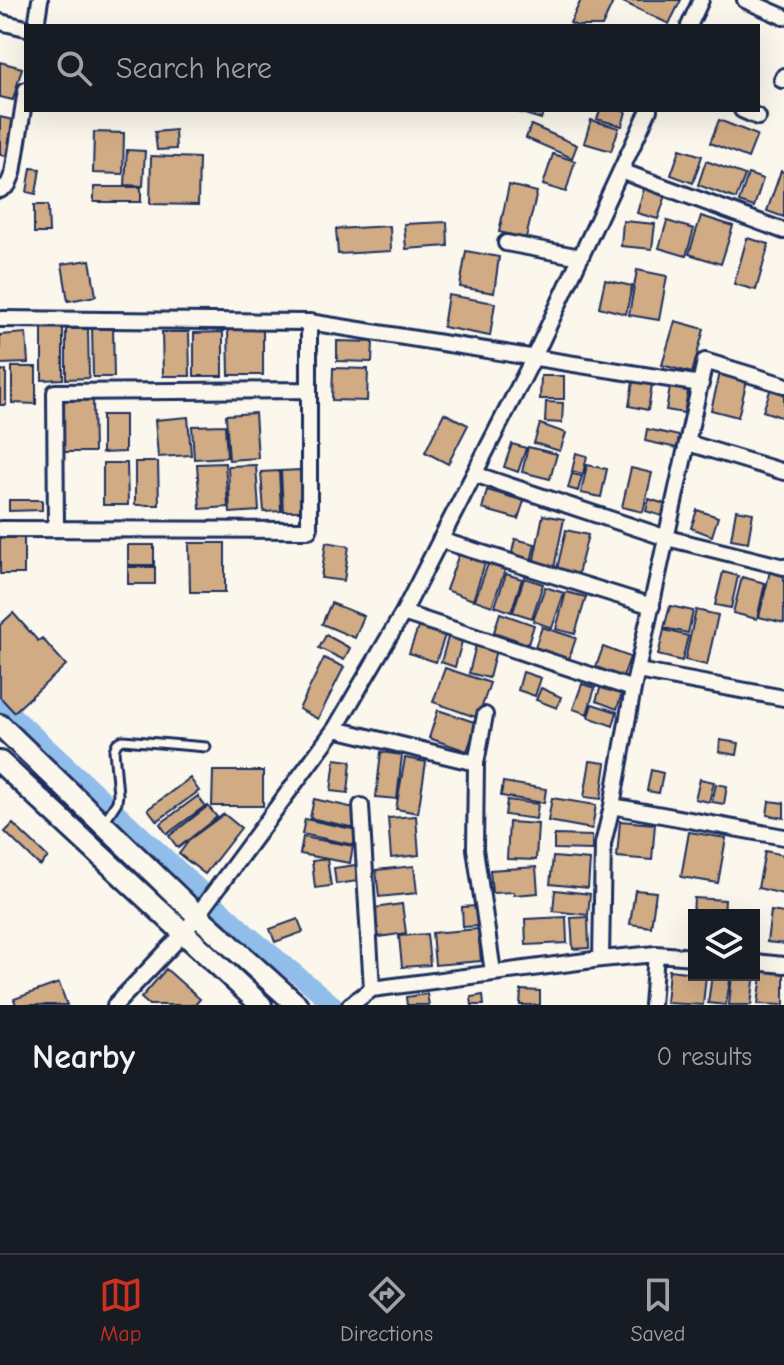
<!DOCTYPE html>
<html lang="en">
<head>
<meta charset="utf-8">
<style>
  body { margin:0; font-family:"Comic Neue",sans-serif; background:#242831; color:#f1f3f6 }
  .controls { position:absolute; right:24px; bottom:24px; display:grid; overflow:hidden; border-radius:0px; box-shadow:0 8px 32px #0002 }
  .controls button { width:72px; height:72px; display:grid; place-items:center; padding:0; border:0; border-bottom:2px solid #363941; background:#171b24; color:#f1f3f6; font:40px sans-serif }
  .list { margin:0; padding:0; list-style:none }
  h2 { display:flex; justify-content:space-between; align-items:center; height:104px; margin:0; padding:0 32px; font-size:34px }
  h2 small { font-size:26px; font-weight:400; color:#9ea1a6 }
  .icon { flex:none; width:44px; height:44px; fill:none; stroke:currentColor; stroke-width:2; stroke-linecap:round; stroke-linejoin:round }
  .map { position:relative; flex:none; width:784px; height:1005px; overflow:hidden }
  .search { position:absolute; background:#171b24; box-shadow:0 8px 32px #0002; left:24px; right:24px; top:24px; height:88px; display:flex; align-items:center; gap:20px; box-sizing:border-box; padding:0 28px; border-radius:0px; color:#9ea1a6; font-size:30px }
  .sheet { height:248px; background:#171b24 }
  nav { display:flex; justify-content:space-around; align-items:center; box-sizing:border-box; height:112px; border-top:2px solid #363941; background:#171b24; font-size:22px; color:#9ea1a6 }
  nav a { display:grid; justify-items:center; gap:4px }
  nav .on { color:#c8321e }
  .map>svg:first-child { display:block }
</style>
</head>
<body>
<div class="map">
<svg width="784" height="1005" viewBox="0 0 784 1005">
  <rect width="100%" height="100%" fill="#fbf7ec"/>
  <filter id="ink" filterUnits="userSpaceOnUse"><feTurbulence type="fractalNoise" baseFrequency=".0125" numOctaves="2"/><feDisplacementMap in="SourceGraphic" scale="16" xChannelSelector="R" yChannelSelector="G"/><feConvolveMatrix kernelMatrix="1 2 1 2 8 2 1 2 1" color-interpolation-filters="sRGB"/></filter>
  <g filter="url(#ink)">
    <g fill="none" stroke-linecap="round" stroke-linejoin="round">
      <path stroke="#91bdea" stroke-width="18" d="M0 703 248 934 334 1005"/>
    </g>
    <path fill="#d1ab83" stroke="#1b2f5e" stroke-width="2" d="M581 0H614L602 26H577L570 23Z
      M624 0H681L669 24 623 2Z
      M0 62 22 68 13 100 0 97Z
      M518 110H544L541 119 518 112Z
      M596 110H620L626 112 622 126 597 119 600 111Z
      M0 117 13 120 6 156 0 155Z
      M591 120 619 128 611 151 584 143Z
      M719 120 757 135 748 158 710 143Z
      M531 125 577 145 572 158 526 138Z
      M175 130 176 149 157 150 155 132Z
      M94 132 124 133 123 174 93 173Z
      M680 149 702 156 693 183 671 175Z
      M127 150 145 151 143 186 125 185Z
      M553 154 575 161 566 192 543 185Z
      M151 156 199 158 198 205 150 204Z
      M706 161 745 175 736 199 698 185Z
      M31 168 40 169 36 194 27 192Z
      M781 171 784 172V217L767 211Z
      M748 174 763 179 754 207 739 202Z
      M509 185 537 192 526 238 499 232Z
      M645 185 667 192 658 219 637 213Z
      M94 187H141V202H94Z
      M34 205H48L49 233H34Z
      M701 216 733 226 721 264 689 254Z
      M623 221 655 224 652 249 621 246Z
      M667 221 694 229 686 256 659 248Z
      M447 222 448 246 406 249 404 224Z
      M390 226 391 251 338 254 336 229Z
      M747 238 769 244 756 290 734 284Z
      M466 251 499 257 494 293 460 287Z
      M90 260 96 296 68 301 62 264Z
      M637 270 667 276 659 320 629 315Z
      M605 280 632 286 626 314 599 307Z
      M448 295 495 303 490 336 443 327Z
      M675 321 704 329 692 373 662 365Z
      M92 326H113L114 377H93Z
      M42 327H63V379L42 380Z
      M66 329H88L89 378 66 379Z
      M228 329H263V375H229Z
      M162 332H189L190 376H163Z
      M223 332V376H194V333Z
      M26 333 28 363 0 364V335Z
      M337 341 373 342 372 362 337 361Z
      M12 367H36V404L12 403Z
      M333 368 368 369 367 401 332 400Z
      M0 371H6V405H0Z
      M720 373 747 380 738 417 711 410Z
      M541 376H564V399H540Z
      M633 382 652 385 648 410 629 406Z
      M671 382 689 386 684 413 666 410Z
      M772 385 784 389V418L763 411Z
      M93 400 94 452H63L62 401Z
      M546 402 563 403 562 423 545 422Z
      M255 413 258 458 229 460 226 415Z
      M444 413 468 425 448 464 425 452Z
      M102 415H125V452L102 453Z
      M188 417 191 455 158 457 155 420Z
      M540 424 566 433 560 451 534 443Z
      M225 425 227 457 194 459 192 426Z
      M647 429 679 436 677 448 645 441Z
      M512 444 526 448 518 472 504 467Z
      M528 447 557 454 550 479 522 472Z
      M576 453 587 456 583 474 572 471Z
      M135 462H158L159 505H135Z
      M103 463H127L128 505H103Z
      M225 463 228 507 200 509 197 464Z
      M256 465 259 511 230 513 228 466Z
      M587 465 607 469 601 497 581 493Z
      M631 468 652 473 643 512 622 507Z
      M300 470 302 511H283L281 471Z
      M279 471 281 511 264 512 261 472Z
      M572 474 582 476 578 491 568 488Z
      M487 490 524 501 518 519 482 509Z
      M649 499 668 505 665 517 646 511Z
      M9 500H42V510L9 511Z
      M697 510 718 517 712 536 691 528Z
      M736 510 753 513 748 542 731 539Z
      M543 515 564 519 554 568 533 564Z
      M566 530 588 535 577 578 556 573Z
      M0 538H24V574H0Z
      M515 539 535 544 531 562 511 557Z
      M326 542 349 546 344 581 321 578Z
      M189 543H225V592H190Z
      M128 545H154V565H128Z
      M459 554 485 563 473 600 446 590Z
      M488 564 505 570 492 606 475 600Z
      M128 567H155V584H128Z
      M770 571 784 574V623L759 617Z
      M723 572 738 576 731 608 715 605Z
      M506 574 522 579 511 612 495 606Z
      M742 577 765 583 757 619 733 613Z
      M524 578 543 584 532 618 513 612Z
      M545 587 564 593 552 628 533 621Z
      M566 592 586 597 575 634 556 629Z
      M331 603 364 616 355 638 322 624Z
      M670 606 693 611 688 633 664 628Z
      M696 610 718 615 707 665 685 660Z
      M13 613 38 641 42 638 66 665 14 712 0 697V625Z
      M500 613 534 625 528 644 494 632Z
      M419 625 445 635 436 662 409 653Z
      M542 627 576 638 569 659 535 647Z
      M664 630 688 636 682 661 658 655Z
      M449 634 463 638 455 667 441 662Z
      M326 635 350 648 344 660 319 648Z
      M476 645 496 650 489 678 469 673Z
      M603 647 630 657 623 677 596 667Z
      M324 658 344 667 318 719 299 709Z
      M445 668 490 683 478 718 433 702Z
      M523 672 541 678 535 696 518 690Z
      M602 683 623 690 617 709 596 701Z
      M582 684 595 688 587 714 573 709Z
      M541 688 561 697 557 708 536 700Z
      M592 704 617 712 613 726 588 717Z
      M438 710 477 723 467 751 429 738Z
      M720 740 739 743 737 755 719 752Z
      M381 752 402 755 397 799 376 797Z
      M405 758 426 762 418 813 396 809Z
      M335 759 351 761 348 793 331 791Z
      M590 761 606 763 601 799 584 797Z
      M651 770 663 773 659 793 647 791Z
      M213 771H263V806H212Z
      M190 778 199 791 157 821 148 809Z
      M700 779 714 782 709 802 695 799Z
      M503 782 546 789 544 803 501 796Z
      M716 784 727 786 724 804 712 802Z
      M198 796 205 806 167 834 160 824Z
      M552 798 596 805 592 829 548 821Z
      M314 799 359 809 355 828 310 818Z
      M507 800 538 804 536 819 505 815Z
      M769 801 784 803V818L767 815Z
      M208 806 217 817 178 848 169 836Z
      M224 814 241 828 205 874 179 854 190 839Z
      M416 816 419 855 391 858 388 818Z
      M305 819 357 830 354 845 302 834Z
      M620 821 655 824 652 860 617 857Z
      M509 822 538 824 536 860 507 859Z
      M13 824 48 857 40 866 5 832Z
      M689 832 726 838 718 883 681 877Z
      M554 835 592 836V850L554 849Z
      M303 837 353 846 350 863 300 854Z
      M765 851 784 855 783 894 758 888Z
      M553 857 590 860 588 888 550 884Z
      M327 859 331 886 315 888 312 861Z
      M356 865 358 881 336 884 334 868Z
      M414 866 417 893 379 897 376 870Z
      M536 867 538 893 514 895V892L492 893 490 870Z
      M555 890 590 894 588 915 553 911Z
      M635 890 656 892 651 927 630 924Z
      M694 898 725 900 724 915H694V935H692Z
      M402 904 406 933 379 937 374 908Z
      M476 906 477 926 463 927 462 907Z
      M771 911 784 913V944L767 942Z
      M566 917 567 943 526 945 525 919Z
      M588 917 589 948 573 949 571 918Z
      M298 919 303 932 275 942 270 929Z
      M478 929 481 961 435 965 432 933Z
      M427 934 430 965 402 967 399 936Z
      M763 968 784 971V1005L758 1004Z
      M166 969 200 999 195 1005H149L141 998Z
      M669 970 694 973V975H706L703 1005 666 1003Z
      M754 973H755L751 1005H729L732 975H754Z
      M712 975H731L726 1005 708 1003Z
      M59 983 67 1005H16L14 999Z
      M521 990 540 991V1005H520Z
      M427 994 429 1005H407L406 997Z
      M483 995 484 1005H472L471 997Z"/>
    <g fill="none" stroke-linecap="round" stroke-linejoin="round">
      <defs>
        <path id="service" d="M104 822 117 802 118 794 114 750 117 743 123 740 206 747"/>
        <path id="minor" d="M745 0 784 17
          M0 22 26 28
          M36 26 40 0
          M689 26 701 0
          M784 76 782 80H784
          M742 110 758 117
          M621 171 784 231
          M0 190 8 185 13 173 26 90
          M506 243 581 257
          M0 319 309 322 701 384
          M688 443 784 472
          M474 474 667 538 784 567
          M0 529 309 530V322
          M56 529 55 392 309 390
          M440 540 652 606
          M403 613 633 689
          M638 671 784 698
          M485 715 476 763 475 849 493 972
          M335 729 476 763
          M361 806 372 989
          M612 806 784 837
          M601 959 603 844 612 806 633 689 705 361 784 385
          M754 962 784 965
          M115 1005 184 933 335 729 403 613 534 357 649 110
          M350 1005 372 989 601 959 656 954 694 957
          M652 1005 656 954"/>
        <path id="secondary" d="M0 725 198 916 297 1005
          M0 762 261 1005"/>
      </defs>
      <use href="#service" stroke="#1b2f5e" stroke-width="13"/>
      <use href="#minor" stroke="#1b2f5e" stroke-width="20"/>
      <use href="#secondary" stroke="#1b2f5e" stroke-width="26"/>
      <use href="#service" stroke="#fbf7ec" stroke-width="7"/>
      <use href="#minor" stroke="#fbf7ec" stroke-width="14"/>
      <use href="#secondary" stroke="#fbf7ec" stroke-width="20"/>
    </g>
  </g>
</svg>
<div class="controls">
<button><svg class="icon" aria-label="layers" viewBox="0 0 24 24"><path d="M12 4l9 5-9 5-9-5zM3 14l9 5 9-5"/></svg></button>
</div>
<div class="search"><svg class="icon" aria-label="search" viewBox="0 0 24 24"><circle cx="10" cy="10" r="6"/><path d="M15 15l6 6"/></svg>Search here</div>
</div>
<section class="sheet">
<h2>Nearby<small>0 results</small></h2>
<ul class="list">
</ul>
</section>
<nav>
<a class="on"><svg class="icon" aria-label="map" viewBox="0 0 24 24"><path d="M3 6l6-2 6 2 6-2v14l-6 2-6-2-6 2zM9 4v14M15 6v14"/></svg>Map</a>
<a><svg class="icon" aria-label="directions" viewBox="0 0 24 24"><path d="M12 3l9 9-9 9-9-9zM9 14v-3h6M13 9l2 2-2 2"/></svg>Directions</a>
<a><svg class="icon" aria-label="saved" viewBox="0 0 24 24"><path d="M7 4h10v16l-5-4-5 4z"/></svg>Saved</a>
</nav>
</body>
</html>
